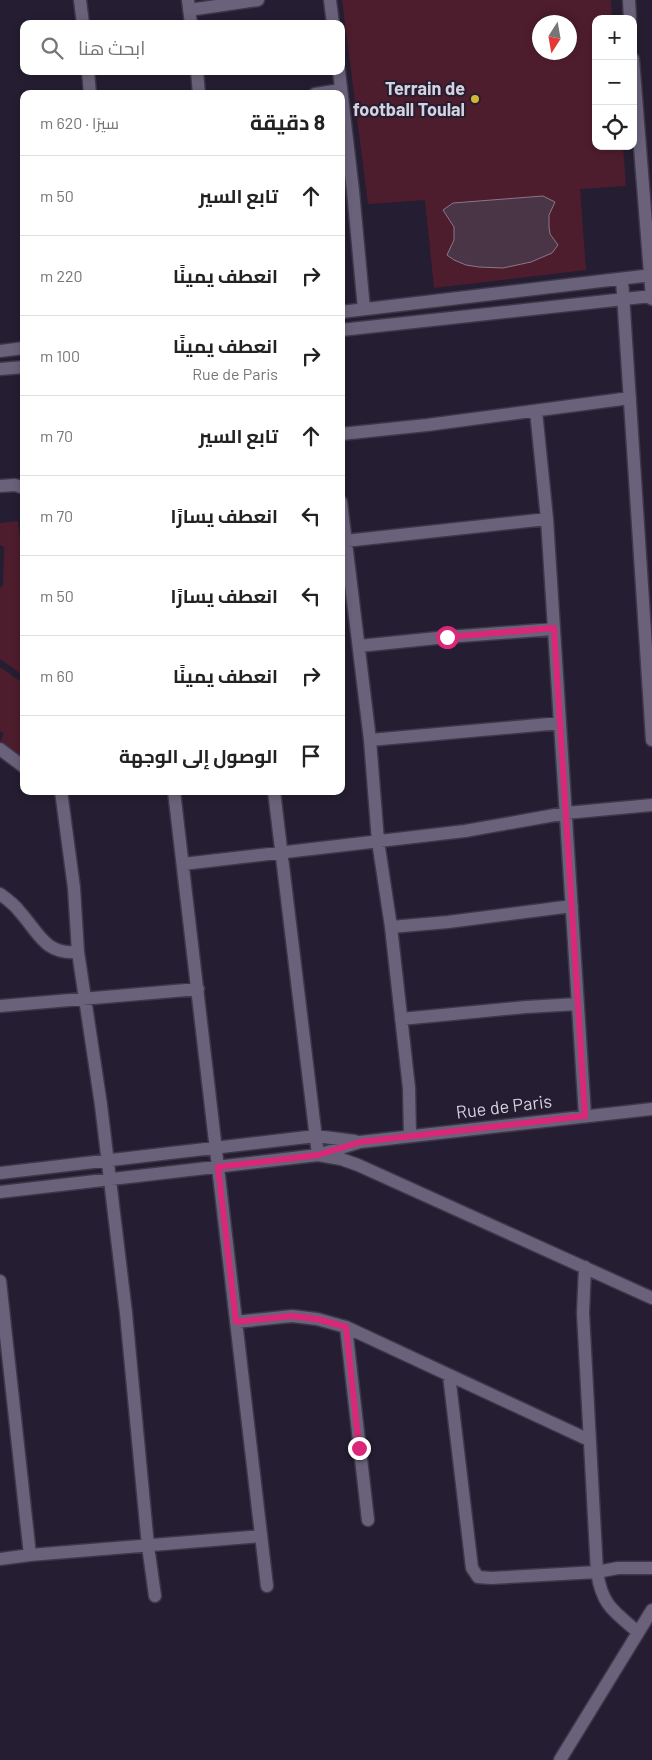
<!DOCTYPE html>
<html lang="ar">
<head>
<meta charset="utf-8">
<style>
  body { margin:0; font-family:Barlow,Cairo,sans-serif; background:#f6f6f6; color:#222; direction:rtl }
  .controls { position:absolute; right:15px; top:15px; display:grid; overflow:hidden; border-radius:10px; box-shadow:0 2px 8px #0003 }
  .controls button { width:45px; height:45px; display:grid; place-items:center; padding:0; border:0; border-bottom:1px solid #e0e0e0; background:#fff; color:#222; font:25px sans-serif }
  .compass { position:absolute; left:532px; top:15px; width:45px; height:45px; border-radius:50%; background:#fff; box-shadow:0 2px 8px #0003; rotate:191deg }
  .stop { position:absolute; width:15px; height:15px; margin:-11px; border:4px solid #db2777; border-radius:50%; background:#fff }
  .stop.end { background:#db2777; border-color:#fff; box-shadow:0 1px 5px #0008 }
  .list { margin:0; padding:0; list-style:none }
  h2 { display:flex; justify-content:space-between; align-items:center; height:65px; margin:0; padding:0 20px; font-size:21px }
  h2 small { font-size:16px; font-weight:400; color:#767676 }
  .list li { display:grid; grid-template-columns:32px 1fr auto; gap:15px; align-items:center; box-sizing:border-box; height:80px; padding:0 20px; border-top:1px solid #e0e0e0 }
  .list b { display:block; font-size:19px; white-space:nowrap }
  .list p { margin:0; font-size:16px; white-space:nowrap; color:#767676 }
  .list em { font-size:16px; font-style:normal; color:#767676 }
  .icon { flex:none; width:28px; height:28px; fill:none; stroke:currentColor; stroke-width:2; stroke-linecap:round; stroke-linejoin:round }
  .map { position:relative; flex:none; width:652px; height:1760px; overflow:hidden; direction:ltr }
  .search { position:absolute; background:#fff; box-shadow:0 2px 8px #0003; left:20px; top:20px; width:325px; height:55px; display:flex; align-items:center; gap:12px; box-sizing:border-box; padding:0 18px; border-radius:10px; color:#767676; font-size:19px }
  .panel { position:absolute; background:#fff; box-shadow:0 2px 8px #0003; left:20px; top:90px; width:325px; height:705px; border-radius:10px; direction:rtl }
  .map>svg:first-child { display:block }
</style>
</head>
<body>
<div class="map">
<svg width="652" height="1760" viewBox="0 0 652 1760">
  <rect width="100%" height="100%" fill="#251d31"/>
  <path fill="#4e1d2d" fill-rule="evenodd" d="M342 0H611L612 19H596V146H623L626 186 580 189 586 270 434 288 425 200 368 204ZM540 22H570V52H540Z
    M18 521 24 574V676L0 659V588L3 585 4 547 0 545V523Z
    M0 667 24 684V758L0 741 4 734 0 731Z"/>
  <path fill="#493546" stroke="#8c7688" d="M543 196 555 202 549 215V227L550 234 558 245 552 253 531 262 503 268 479 267 466 265 454 260 447 255 454 240V227L443 210 453 203Z"/>
  <g fill="none" stroke-linecap="round" stroke-linejoin="round">
    <defs>
      <path id="minor" d="M80 0 83 24
        M188 0 191 24
        M330 0 333 24
        M629 0 630 19
        M189 10 258 0
        M633 59 652 299
        M88 71 90 94
        M197 71 199 94
        M339 71 353 191 364 309
        M315 94 341 90
        M622 279 652 740
        M341 312 652 275
        M341 330 652 296
        M0 351 24 348
        M0 369 24 367
        M536 411 547 519 585 1116
        M341 434 427 425 630 398
        M0 486 15 485 24 488
        M341 502 370 740 378 841 391 927 409 1088 410 1136
        M345 541 547 519
        M359 646 447 637 554 629
        M370 740 560 723
        M0 749 24 767
        M61 791 74 888 78 952 101 1105 126 1313 148 1546 155 1596
        M174 791 267 1586
        M274 791 318 1155 341 1159 358 1165 652 1298
        M183 864 465 831 566 813 652 805
        M0 894C7 899 15 905 20 912 39 933 45 955 78 952
        M391 927 448 922 572 906
        M0 1006 198 989
        M401 1019 526 1007 578 1004
        M0 1173 316 1136 355 1141
        M0 1192 318 1155 360 1142 652 1109
        M585 1267 583 1313 597 1572C602 1605 613 1611 638 1632
        M0 1281 30 1555
        M236 1322 292 1316 317 1319 346 1327 589 1440
        M346 1327 368 1520
        M449 1375 472 1568 478 1577 491 1578 597 1572 618 1568H652
        M0 1559 30 1555 261 1536
        M560 1760 652 1610"/>
    </defs>
    <use href="#minor" stroke="#3e3749" stroke-width="15"/>
    <use href="#minor" stroke="#6a627a" stroke-width="12"/>
  </g>
  <g fill="none" stroke-linecap="round" stroke-linejoin="round">
    <path stroke="#db2777" stroke-width="6" d="M359 1448 346 1327 317 1319 292 1316 236 1322 218 1167 318 1155 360 1142 585 1116 554 628 447 637"/>
  </g>
  <circle fill="#d4b635" stroke="#251d31" stroke-width="2" cx="475" cy="99" r="5"/>
  <g text-anchor="middle" stroke-width="4" stroke-linejoin="round" paint-order="stroke">
    <g font-size="18" font-weight="bold" fill="#d6d1df" stroke="#251d31" text-anchor="end">
      <text x="465" y="95">Terrain de<tspan x="465" dy="21">football Toulal</tspan></text>
    </g>
    <g font-size="18" fill="#d6d1df" stroke="#251d31">
      <text transform="translate(504 1107) rotate(-7)" y="6">Rue de Paris</text>
    </g>
  </g>
</svg>
<div class="controls">
<button>+</button>
<button>−</button>
<button><svg class="icon" aria-label="locate" viewBox="0 0 24 24"><circle cx="12" cy="12" r="6"/><path d="M12 2v4M12 18v4M2 12h4M18 12h4"/></svg></button>
</div>
<svg class="compass" viewBox="-18 -18 36 36"><path d="M0-13l5 13h-10z" fill="#e53935"/><path d="M0 13l5-13h-10z" fill="#767676"/></svg>
<div class="stop" style="left:447px;top:637px"></div>
<div class="stop end" style="left:359px;top:1448px"></div>
<div class="search"><svg class="icon" aria-label="search" viewBox="0 0 24 24"><circle cx="10" cy="10" r="6"/><path d="M15 15l6 6"/></svg>ابحث هنا</div>
<section class="panel">
<h2>8 دقيقة<small>سيرًا · 620 m</small></h2>
<ul class="list">
<li><svg class="icon" aria-label="ahead" viewBox="0 0 24 24"><path d="M12 20V5M6 11l6-6 6 6"/></svg><div><b>تابع السير</b></div><em>50 m</em></li>
<li><svg class="icon" aria-label="right" viewBox="0 0 24 24"><path d="M7 20v-9h11M14 6l5 5-5 5"/></svg><div><b>انعطف يمينًا</b></div><em>220 m</em></li>
<li><svg class="icon" aria-label="right" viewBox="0 0 24 24"><path d="M7 20v-9h11M14 6l5 5-5 5"/></svg><div><b>انعطف يمينًا</b><p>Rue de Paris</p></div><em>100 m</em></li>
<li><svg class="icon" aria-label="ahead" viewBox="0 0 24 24"><path d="M12 20V5M6 11l6-6 6 6"/></svg><div><b>تابع السير</b></div><em>70 m</em></li>
<li><svg class="icon" aria-label="left" viewBox="0 0 24 24"><path d="M17 20v-9H6M10 6l-5 5 5 5"/></svg><div><b>انعطف يسارًا</b></div><em>70 m</em></li>
<li><svg class="icon" aria-label="left" viewBox="0 0 24 24"><path d="M17 20v-9H6M10 6l-5 5 5 5"/></svg><div><b>انعطف يسارًا</b></div><em>50 m</em></li>
<li><svg class="icon" aria-label="right" viewBox="0 0 24 24"><path d="M7 20v-9h11M14 6l5 5-5 5"/></svg><div><b>انعطف يمينًا</b></div><em>60 m</em></li>
<li><svg class="icon" aria-label="arrive" viewBox="0 0 24 24"><path d="M6 21V4h12l-3 4 3 4H6"/></svg><div><b>الوصول إلى الوجهة</b></div></li>
</ul>
</section>
</div>
</body>
</html>
